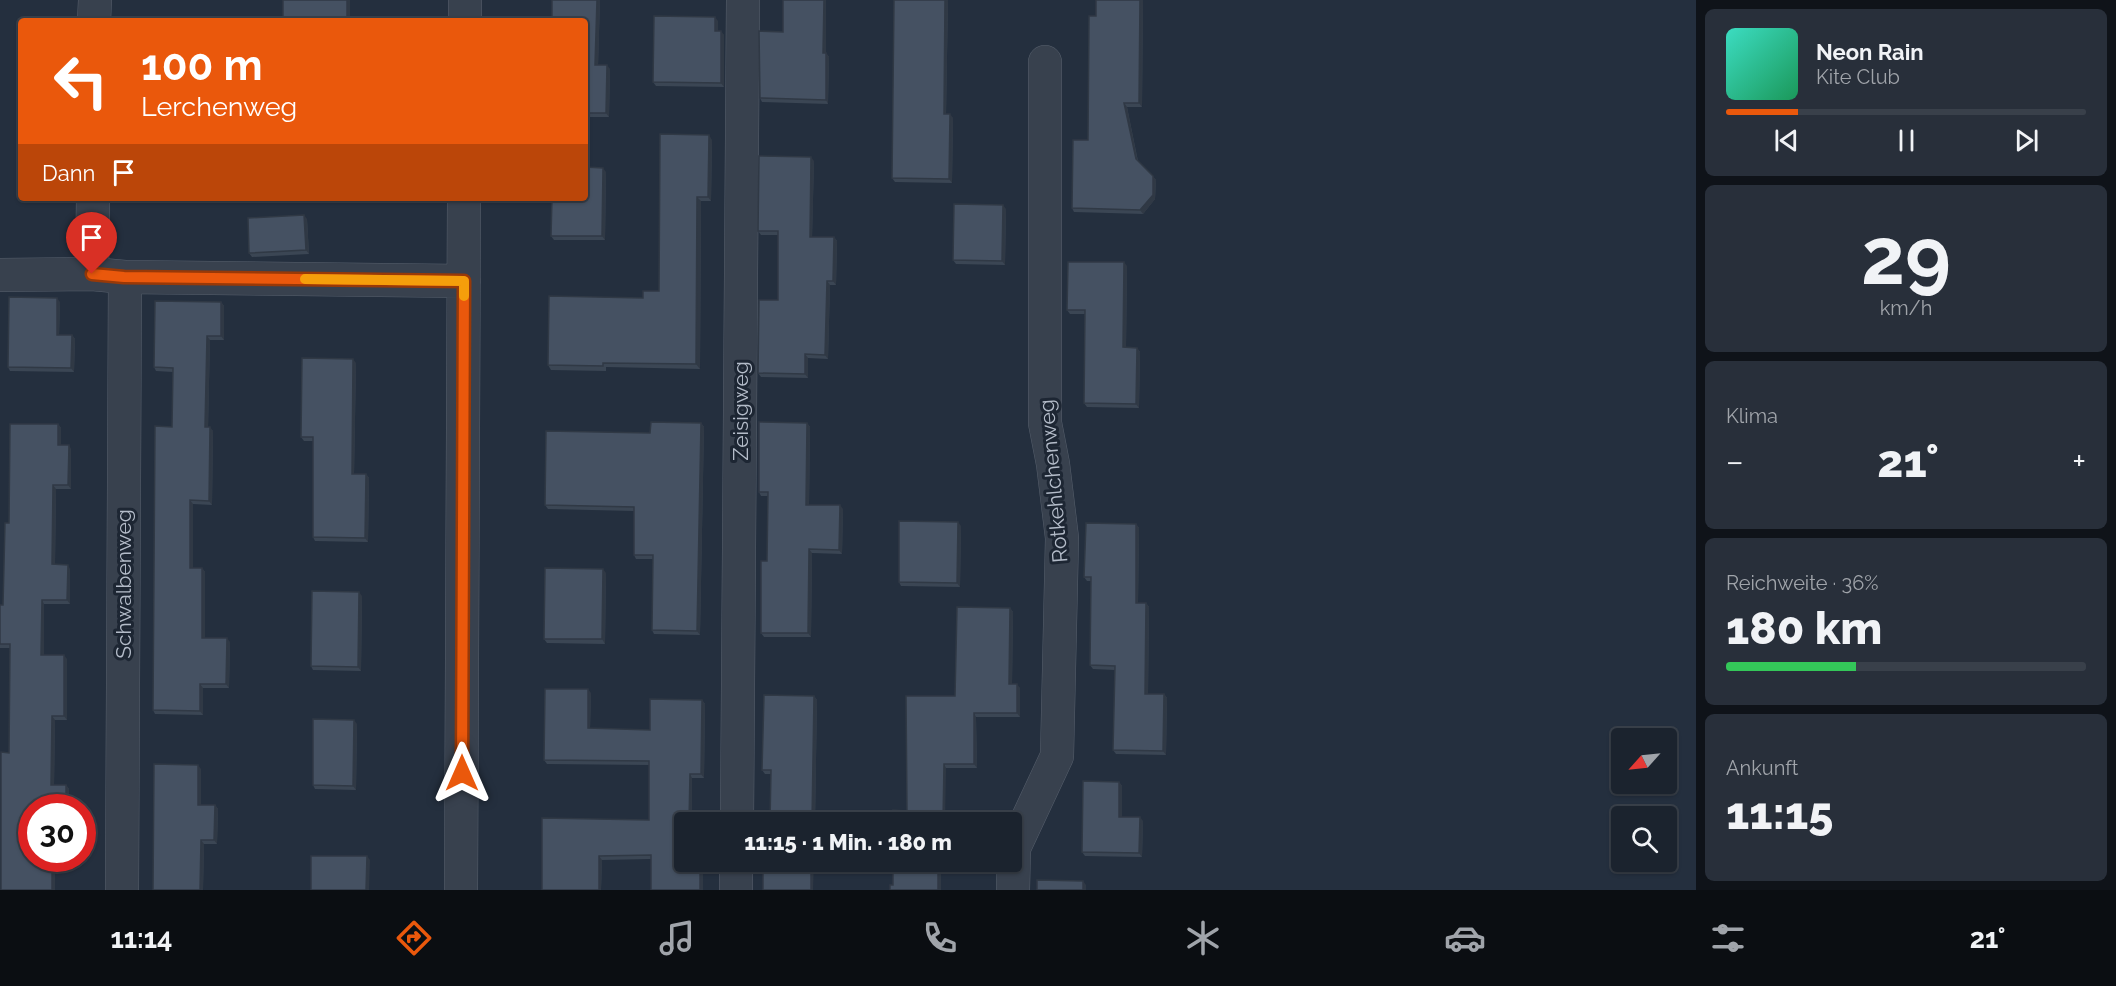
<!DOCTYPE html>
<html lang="de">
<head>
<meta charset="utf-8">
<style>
  body { margin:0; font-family:Raleway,sans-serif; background:#282f3a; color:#f1f3f6; height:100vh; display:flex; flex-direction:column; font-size:22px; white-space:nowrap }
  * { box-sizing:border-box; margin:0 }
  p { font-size:20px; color:#a0a4aa }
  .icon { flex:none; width:33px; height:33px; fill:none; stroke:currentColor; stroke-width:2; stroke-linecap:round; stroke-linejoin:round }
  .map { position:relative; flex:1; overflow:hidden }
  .sheet { display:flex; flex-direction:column; gap:9px; padding:9px; background:#0f1319; width:420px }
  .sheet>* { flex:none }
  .top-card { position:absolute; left:18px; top:18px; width:570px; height:183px; border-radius:6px; box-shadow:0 2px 4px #0004,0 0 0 2px #39404a; background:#ea580c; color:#fff; overflow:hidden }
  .needle { width:39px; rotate:243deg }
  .controls { position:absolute; left:1611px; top:728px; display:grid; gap:12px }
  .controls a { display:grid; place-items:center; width:66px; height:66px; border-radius:6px; background:#1b232e; box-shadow:0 2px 4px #0004,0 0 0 2px #39404a; font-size:30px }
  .speed { position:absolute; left:18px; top:794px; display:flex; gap:12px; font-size:30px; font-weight:700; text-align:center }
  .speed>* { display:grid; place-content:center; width:78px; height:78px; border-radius:50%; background:#1b232e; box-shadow:0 2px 4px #0004,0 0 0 2px #39404a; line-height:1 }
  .speed .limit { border:9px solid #d22; background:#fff; color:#111 }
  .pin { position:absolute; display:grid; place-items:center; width:51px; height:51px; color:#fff; margin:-62px -26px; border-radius:50% 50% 50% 0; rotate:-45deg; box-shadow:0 0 6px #0007 }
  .pin .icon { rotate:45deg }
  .me { position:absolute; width:66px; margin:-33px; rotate:0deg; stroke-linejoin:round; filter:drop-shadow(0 0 4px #0008) }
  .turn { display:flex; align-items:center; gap:21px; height:126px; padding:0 24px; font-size:27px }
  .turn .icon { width:78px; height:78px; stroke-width:2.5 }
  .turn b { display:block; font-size:42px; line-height:51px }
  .then { display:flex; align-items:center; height:57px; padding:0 24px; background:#0003; gap:12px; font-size:22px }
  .big { font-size:45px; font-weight:800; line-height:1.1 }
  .sheet .widget { flex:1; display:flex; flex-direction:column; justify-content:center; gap:9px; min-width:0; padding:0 21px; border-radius:9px; background:#282f3a }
  .sheet .dial { align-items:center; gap:0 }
  .dial b { font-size:78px; line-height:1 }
  .song { display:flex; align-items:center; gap:18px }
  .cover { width:72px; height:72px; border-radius:9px; background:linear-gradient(135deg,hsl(170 70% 55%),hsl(150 70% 35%)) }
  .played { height:6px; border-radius:3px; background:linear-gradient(90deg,#ea580c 20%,#39404a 20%) }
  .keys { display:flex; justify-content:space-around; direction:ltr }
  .heat { display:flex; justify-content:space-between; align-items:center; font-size:33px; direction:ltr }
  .charge { height:9px; border-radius:4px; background:linear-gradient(90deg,#34c759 36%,#39404a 0) }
  .trip { position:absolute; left:674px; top:812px; width:348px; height:60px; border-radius:6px; background:#1b232e; box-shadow:0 2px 4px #0004,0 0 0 2px #39404a; font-weight:800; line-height:60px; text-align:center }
  .dock { display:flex; height:96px; justify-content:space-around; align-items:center; background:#0b0e12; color:#a0a4aa }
  .dock .icon { width:42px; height:42px }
  .dock .active { color:#ea580c }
  .dock b { font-size:27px; color:#f1f3f6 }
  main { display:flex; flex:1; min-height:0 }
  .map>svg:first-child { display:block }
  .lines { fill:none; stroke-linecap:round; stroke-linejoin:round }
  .minor-casing { stroke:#565f6c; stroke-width:34 }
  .minor { stroke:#38414e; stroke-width:33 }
  .wall { fill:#3b4654 }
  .shaded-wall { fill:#303945 }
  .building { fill:#455162; stroke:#303945; stroke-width:1.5 }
  .route-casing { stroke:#983908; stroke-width:15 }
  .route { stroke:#ea580c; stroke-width:10 }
  .slow { stroke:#f59e0b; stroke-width:10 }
  .labels { text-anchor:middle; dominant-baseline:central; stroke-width:6; stroke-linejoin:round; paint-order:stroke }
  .street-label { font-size:21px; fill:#b4bcc9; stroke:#1d2633 }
</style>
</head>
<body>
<main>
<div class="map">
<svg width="1696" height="890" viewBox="0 0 1696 890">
  <rect width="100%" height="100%" fill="#242f3e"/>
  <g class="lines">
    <g class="minor-casing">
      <path id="minor" d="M94,21L95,0
        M465,21V0
        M92,274L93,198
        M0,275L92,274L125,277L464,281
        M737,822L743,0
        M122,890L125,277
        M461,890L464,198
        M736,890V861
        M1013,890L1014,848L1057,756L1062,538L1053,464L1045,423V62"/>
    </g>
    <use href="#minor" class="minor"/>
  </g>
  <path class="wall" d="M552,0H600L598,65L610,69L609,117H585V21Z
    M826,0V53L829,57L828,104L762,102L760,98L783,32Z
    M948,0L946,114L953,118L952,183L895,182L892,178Z
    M1096,0H1143L1142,107H1127L1138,161L1156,180L1155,199L1143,214L1074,212L1072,208L1088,140L1096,16Z
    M718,21V31L724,35V87L656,86L653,82Z
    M712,140L711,201H701L700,369L606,367V371L551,370L548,365L643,298L659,291Z
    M814,161L812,237H834L837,241L836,285H830L828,359L808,358V378L761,377L758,373L778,300V235H761L758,231Z
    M606,172L605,240H554L551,236Z
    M1006,209L1005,265L956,264L953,260Z
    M307,219L309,254L252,257L249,253Z
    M1127,266L1126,347L1137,348L1140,352L1139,408L1087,407L1084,403L1085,314H1070L1067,310Z
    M60,302L59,335H72L75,339L74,372L10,371L8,367Z
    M221,302L224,306V340H210L208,427L213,431L212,505L193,504V568H202L205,572V638L230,642L229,688H203V715L155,714L153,710L172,427L173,372L156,371L154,367Z
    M356,363L354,474H366L369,478L368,542L315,541L313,537V441H304L301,437Z
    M701,423L704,427L700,635L654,634L652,630L653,559H636L634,555V511L548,509L545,505L650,433Z
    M807,423L810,427L809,505L843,509L842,554L812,553L811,637H764L761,633L767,561L768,496H761L759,492Z
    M58,424L61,428V445L71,449V489H56L55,564L70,569V604H44V655L67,659V720H55L54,785H66L69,789V807H32V858H55V890H1L9,753L10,648H0V605H3L9,523Z
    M1136,524L1139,528L1138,603H1146L1149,607L1148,694H1164L1167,698L1166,755L1116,754L1113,750L1115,670L1093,669L1090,665L1091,581H1087L1084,577Z
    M961,526L960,587L901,586L899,582Z
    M606,573L605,644L547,643L544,639Z
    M362,596L361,671L313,670L311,666Z
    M1010,608L1013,612L1012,684L1020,688V717H976L977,768H946L907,811L955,696Z
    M591,693L590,729L650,730L702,700L705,704L704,778H692L651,859L602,860L601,890H542L649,820V765L547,764L544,760Z
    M814,696L817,700L815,822H770L771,774H765L762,770Z
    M357,724L356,790L315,789L313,785Z
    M201,769V805H215L218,809L217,844H204L203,890H153Z
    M1119,782L1122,786V817L1143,821L1142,857L1085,856L1082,852Z"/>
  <path class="shaded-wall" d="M347,0H350V21H347Z
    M597,0H600L598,69L595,65Z
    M824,0H826V57L823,53Z
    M945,0H948L946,118L944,114Z
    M1140,0H1143L1142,107L1139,103Z
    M715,17L718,21V35L715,31Z
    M721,31L724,35V87L721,83Z
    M826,53L829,57L828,104L826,100Z
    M607,65L610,69L609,117L606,113Z
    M1124,103L1127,107L1138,163L1136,159Z
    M950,114L953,118L952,183L949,179Z
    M709,135L712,140L711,201L708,197Z
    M811,157L814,161L812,241L810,237Z
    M603,168L606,172L605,240L602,236Z
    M1153,176L1156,180L1155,199L1143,214L1140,210Z
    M697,197L701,201L700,369L696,364Z
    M1003,205L1006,209L1005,265L1002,261Z
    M304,215L307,219L309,254L306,250Z
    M834,237L837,241L836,285L833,281Z
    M1124,262L1127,266L1126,351L1123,347Z
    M827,281L830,285L828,359L825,355Z
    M57,298L60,302L59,339L57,335Z
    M221,302L224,306V340L221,336Z
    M72,335L75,339L74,372L71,368Z
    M207,336L210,340L208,431L205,427Z
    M1137,348L1140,352L1139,408L1136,404Z
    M805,354L808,358V378L805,374Z
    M353,359L356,363L354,478L352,474Z
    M701,423L704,427L700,635L697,631Z
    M807,423L810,427L809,509L806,505Z
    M58,424L61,428V449L58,445Z
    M210,427L213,431L212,505L209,501Z
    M69,445L71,449V489L68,485Z
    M366,474L369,478L368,542L365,538Z
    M53,485L56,489L55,568L52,564Z
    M190,500L193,504V572L190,568Z
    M840,505L843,509L842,554L839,550Z
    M958,522L961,526L960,587L957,583Z
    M1136,524L1139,528L1138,607L1136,603Z
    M809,549L812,553L811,637L808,633Z
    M68,565L70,569V604L67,600Z
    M202,568L205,572V642L202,638Z
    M603,569L606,573L605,644L602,639Z
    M359,592L362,596L361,671L358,667Z
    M42,600L44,604V659L41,655Z
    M1146,603L1149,607L1148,698L1145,694Z
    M1010,608L1013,612L1012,688L1009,684Z
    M227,638L230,642L229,688L226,684Z
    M64,655L67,659V720L64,716Z
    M200,684L203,688V715L200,711Z
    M1017,684L1020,688V717L1017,713Z
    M588,689L591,693L590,732L588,728Z
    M1164,694L1167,698L1166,755L1163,751Z
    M814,696L817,700L815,822H812Z
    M702,700L705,704L704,778L701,774Z
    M974,713L976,717L977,768L974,764Z
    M52,716L55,720L54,789L51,785Z
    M354,720L357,724L356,790L353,786Z
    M944,764L946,768L945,822H943Z
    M198,765L201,769V809L198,805Z
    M690,774L692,778V822H689Z
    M1119,782L1122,786V821L1119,817Z
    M66,785L69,789V807H66Z
    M215,805L218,809L217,844L214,840Z
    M1140,817L1143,821L1142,857L1139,853Z
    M201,840L204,844L203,890H200Z
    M367,856L370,860L369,890H366Z
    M599,856L602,860L601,890H599Z
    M52,858H55V890H52Z
    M700,861H703V890H700Z
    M811,861H814L813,890H811Z
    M938,861H941V890H938Z
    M1083,881L1086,885V890H1083Z"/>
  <path class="building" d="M283,0H347V21H283Z
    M552,0H597L595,65H607L606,113H585V21H552Z
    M783,0H824L823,53H826V100L760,98L759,31L783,32Z
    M894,0H945L944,114H950L949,179L892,178Z
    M1096,0H1140L1139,103H1124L1136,159L1153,176V195L1140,210L1072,208L1073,140H1088L1089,16H1096Z
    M654,16L715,17V31H721V83L653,82Z
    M660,134L709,135L708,197H697L696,364L603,363V366L548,365L549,296L643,298V291H659Z
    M759,156L811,157L810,237H834L833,281H827L825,355L805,354V374L758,373L759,300H778V231H758Z
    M585,167L603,168L602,236H551L552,198H585Z
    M954,204L1003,205L1002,261L953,260Z
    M304,215L306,250L249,253L248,218Z
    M1068,262H1124L1123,347L1137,348L1136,404L1084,403L1085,310H1067Z
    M9,297L57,298V335H72L71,368L8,367Z
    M155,301L221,302V336H207L205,427H210L209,501L190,500V568H202V638H227L226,684H200V711L153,710L155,426L172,427L173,368L154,367Z
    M302,358L353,359L352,474H366L365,538L313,537V437H301Z
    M651,422L701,423L697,631L652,630L653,555H634V507L545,505L546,431L650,433Z
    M759,422L807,423L806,505H840L839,550L809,549L808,633H761V561H767L768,492H759Z
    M10,424H58V445H69L68,485H53L52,564L68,565L67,600H42L41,655H64V716H52L51,785H66V807H32V858H52V890H1V752L9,753L10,644H0V605H3L5,523H9Z
    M899,521L958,522L957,583L899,582Z
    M1086,523L1136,524V603H1146L1145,694H1164L1163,751L1113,750L1115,666L1090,665L1091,577H1084Z
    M545,568L603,569L602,639H544Z
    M312,591L359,592L358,667L311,666Z
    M957,607L1010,608L1009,684H1017V713H974V764H944L943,822H893V810L907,811L906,696H955Z
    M545,689H588V728L650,730V699L702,700L701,774H690L689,822H684V861H700V890H651V855L599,856V890H542V818L649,820V761L544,760Z
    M764,695L814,696L812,822H770L771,770H762Z
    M313,719L354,720L353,786L313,785Z
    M154,764L198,765V805H215L214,840H201L200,890H153Z
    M1083,781L1119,782V817H1140L1139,853L1082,852Z
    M311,856H367L366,890H311Z
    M763,861H811V890H763Z
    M893,861H938V890H890V885H893Z
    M1037,880L1083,881V890H1037Z"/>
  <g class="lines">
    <g class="route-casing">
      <path id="route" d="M92,274L124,277L464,281L462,773"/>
    </g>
    <use href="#route" class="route"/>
    <path class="slow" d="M305,279L464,281V296"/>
  </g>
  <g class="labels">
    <g class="street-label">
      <text transform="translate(740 411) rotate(-90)">Zeisigweg</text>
      <text transform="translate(1053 481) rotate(-95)">Rotkehlchenweg</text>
      <text transform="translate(123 584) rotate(-90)">Schwalbenweg</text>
    </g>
  </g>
</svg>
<div class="controls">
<a><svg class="needle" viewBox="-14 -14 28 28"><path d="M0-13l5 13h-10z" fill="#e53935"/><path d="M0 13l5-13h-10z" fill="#a0a4aa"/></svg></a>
<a><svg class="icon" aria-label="search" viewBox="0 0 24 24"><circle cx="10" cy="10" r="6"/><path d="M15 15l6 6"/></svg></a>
</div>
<div class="speed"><div class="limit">30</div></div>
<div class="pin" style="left:92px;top:274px;background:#d93025"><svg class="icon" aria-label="arrive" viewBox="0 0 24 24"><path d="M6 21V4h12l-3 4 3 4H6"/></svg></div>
<svg class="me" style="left:462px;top:773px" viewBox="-20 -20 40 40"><path d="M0-17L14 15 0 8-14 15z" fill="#ea580c" stroke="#fff" stroke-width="4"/></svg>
<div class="trip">11:15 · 1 Min. · 180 m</div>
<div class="top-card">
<div class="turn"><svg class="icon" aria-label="left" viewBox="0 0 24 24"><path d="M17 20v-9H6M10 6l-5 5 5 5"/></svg><div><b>100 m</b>Lerchenweg</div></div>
<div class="then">Dann<svg class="icon" aria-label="arrive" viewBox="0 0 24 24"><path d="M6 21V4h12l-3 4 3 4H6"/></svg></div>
</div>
</div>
<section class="sheet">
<div class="widget">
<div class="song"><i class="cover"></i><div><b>Neon Rain</b><p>Kite Club</p></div></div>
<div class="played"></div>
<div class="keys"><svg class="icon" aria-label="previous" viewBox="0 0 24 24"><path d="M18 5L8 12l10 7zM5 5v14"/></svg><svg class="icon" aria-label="pause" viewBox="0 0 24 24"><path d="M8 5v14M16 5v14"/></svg><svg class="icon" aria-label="next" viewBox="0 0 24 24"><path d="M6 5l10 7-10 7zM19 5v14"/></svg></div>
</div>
<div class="widget dial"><b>29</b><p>km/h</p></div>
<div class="widget"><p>Klima</p>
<div class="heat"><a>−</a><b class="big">21°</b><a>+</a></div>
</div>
<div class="widget"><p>Reichweite · 36%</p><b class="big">180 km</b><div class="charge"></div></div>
<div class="widget"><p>Ankunft</p><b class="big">11:15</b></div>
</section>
</main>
<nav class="dock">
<b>11:14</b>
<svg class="icon active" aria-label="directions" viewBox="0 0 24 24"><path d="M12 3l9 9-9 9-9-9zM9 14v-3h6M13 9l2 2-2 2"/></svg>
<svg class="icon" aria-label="music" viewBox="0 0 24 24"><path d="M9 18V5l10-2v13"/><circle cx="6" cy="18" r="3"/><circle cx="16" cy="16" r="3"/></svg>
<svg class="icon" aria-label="phone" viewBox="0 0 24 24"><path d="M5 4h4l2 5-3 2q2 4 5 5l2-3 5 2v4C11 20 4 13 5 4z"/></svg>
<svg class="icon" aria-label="climate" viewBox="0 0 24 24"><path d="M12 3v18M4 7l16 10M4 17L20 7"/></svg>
<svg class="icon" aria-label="car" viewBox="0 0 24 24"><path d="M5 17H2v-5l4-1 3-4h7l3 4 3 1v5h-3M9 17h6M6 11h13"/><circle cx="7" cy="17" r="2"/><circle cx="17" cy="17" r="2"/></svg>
<svg class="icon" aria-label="filters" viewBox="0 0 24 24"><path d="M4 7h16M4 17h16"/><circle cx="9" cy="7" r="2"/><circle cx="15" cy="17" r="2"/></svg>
<b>21°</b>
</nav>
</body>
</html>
